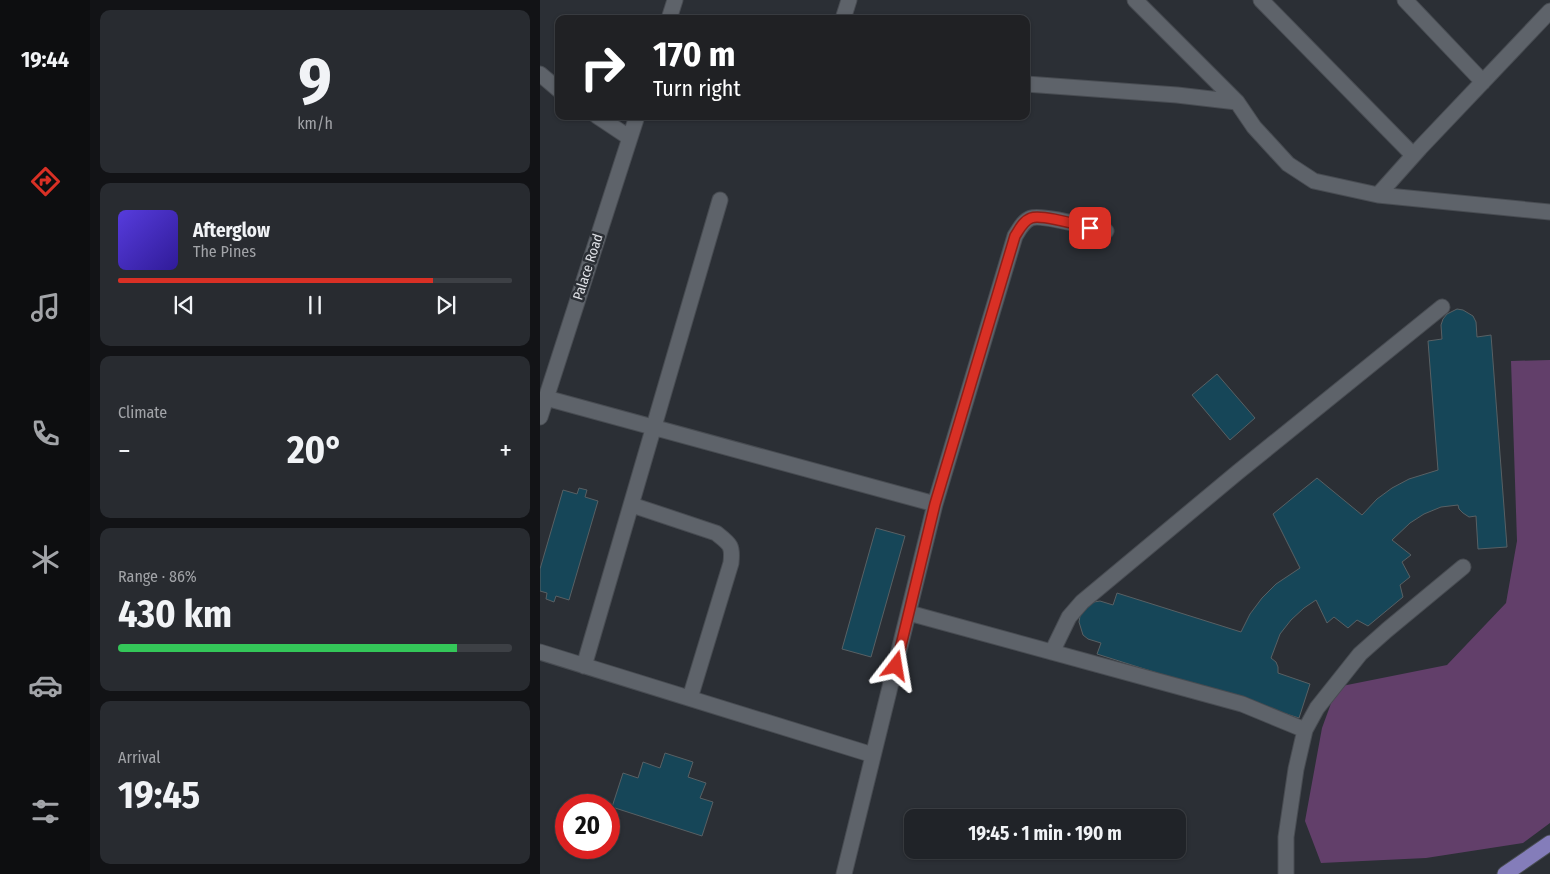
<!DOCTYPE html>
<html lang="en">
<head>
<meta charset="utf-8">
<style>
  body { margin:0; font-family:"Fira Sans Condensed",sans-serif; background:#282b30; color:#f1f3f6; height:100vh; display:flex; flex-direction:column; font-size:19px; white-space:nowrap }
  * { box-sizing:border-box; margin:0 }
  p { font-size:16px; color:#a2a4a8 }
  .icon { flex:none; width:28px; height:28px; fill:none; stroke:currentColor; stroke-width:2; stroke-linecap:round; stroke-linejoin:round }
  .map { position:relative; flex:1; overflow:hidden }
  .sheet { display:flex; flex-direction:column; gap:10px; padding:10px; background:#121316; width:450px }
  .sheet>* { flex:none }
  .hud { position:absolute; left:15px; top:15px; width:475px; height:105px; border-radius:10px; box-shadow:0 1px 4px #0004,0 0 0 1px #3d4045; background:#202124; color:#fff; overflow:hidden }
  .speed { position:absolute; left:15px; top:794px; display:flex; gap:10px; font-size:25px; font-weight:700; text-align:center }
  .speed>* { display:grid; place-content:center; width:65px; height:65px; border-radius:50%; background:#202328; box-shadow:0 1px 4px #0004,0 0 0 1px #3d4045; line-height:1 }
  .speed .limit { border:8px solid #d22; background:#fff; color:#111 }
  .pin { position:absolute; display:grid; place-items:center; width:42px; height:42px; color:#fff; margin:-21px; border-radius:10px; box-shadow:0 2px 8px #0006 }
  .me { position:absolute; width:55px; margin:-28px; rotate:14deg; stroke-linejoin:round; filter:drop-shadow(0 0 4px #0008) }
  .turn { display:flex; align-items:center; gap:18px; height:105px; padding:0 15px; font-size:22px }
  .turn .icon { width:65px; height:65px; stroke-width:2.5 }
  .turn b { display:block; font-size:35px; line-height:42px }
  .big { font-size:38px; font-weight:700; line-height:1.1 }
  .sheet .widget { flex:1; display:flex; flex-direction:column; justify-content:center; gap:8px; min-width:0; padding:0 18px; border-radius:10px; background:#282b30 }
  .sheet .dial { align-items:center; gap:0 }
  .dial b { font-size:65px; line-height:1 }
  .song { display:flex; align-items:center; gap:15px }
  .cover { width:60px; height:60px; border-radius:8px; background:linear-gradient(135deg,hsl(250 70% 55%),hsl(250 70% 35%)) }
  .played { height:5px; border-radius:2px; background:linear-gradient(90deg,#d93025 80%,#3d4045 80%) }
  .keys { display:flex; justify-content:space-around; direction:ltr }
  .heat { display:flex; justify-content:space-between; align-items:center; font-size:28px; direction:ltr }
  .charge { height:8px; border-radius:4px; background:linear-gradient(90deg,#34c759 86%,#3d4045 0) }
  .trip { position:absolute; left:364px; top:809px; width:282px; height:50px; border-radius:10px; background:#202328; box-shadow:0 1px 4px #0004,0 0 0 1px #3d4045; font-weight:700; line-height:50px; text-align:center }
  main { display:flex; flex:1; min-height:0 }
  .dock { display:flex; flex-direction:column; width:90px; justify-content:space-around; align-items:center; background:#0d0e10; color:#a2a4a8 }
  .dock .icon { width:35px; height:35px }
  .dock .active { color:#d93025 }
  .dock b { font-size:22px; color:#f1f3f6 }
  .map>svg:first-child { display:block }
  .green { fill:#623f6a }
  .building { fill:#164658; stroke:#586064 }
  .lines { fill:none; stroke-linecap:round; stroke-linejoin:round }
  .minor-casing { stroke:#484c52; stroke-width:17 }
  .major-casing { stroke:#484c52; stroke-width:17 }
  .minor { stroke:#5e636a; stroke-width:15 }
  .major { stroke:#847dba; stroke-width:15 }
  .route-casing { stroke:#8d1f18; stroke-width:12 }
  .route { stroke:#d93025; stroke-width:9 }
  .labels { text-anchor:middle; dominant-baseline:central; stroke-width:5; stroke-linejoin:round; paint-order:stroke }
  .street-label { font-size:14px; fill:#e0e2e7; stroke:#2b2f35 }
</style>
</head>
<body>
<main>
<nav class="dock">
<b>19:44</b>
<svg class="icon active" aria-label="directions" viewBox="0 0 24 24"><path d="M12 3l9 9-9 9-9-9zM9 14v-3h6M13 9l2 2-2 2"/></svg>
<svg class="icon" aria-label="music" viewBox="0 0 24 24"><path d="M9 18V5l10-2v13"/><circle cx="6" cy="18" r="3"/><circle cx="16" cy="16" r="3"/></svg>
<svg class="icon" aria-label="phone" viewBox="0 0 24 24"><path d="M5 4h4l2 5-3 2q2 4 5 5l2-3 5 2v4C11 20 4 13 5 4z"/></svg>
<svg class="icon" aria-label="climate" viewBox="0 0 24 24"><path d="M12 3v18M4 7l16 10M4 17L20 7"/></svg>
<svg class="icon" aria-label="car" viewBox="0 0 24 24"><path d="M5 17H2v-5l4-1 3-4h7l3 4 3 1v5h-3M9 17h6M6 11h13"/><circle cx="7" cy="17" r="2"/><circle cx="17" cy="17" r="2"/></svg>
<svg class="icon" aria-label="filters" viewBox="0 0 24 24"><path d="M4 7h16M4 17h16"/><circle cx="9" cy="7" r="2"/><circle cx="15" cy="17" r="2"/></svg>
</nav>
<section class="sheet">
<div class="widget dial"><b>9</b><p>km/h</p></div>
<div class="widget">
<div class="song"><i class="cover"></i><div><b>Afterglow</b><p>The Pines</p></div></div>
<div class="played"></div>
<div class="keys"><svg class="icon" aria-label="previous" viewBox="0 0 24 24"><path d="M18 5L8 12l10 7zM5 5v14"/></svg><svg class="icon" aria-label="pause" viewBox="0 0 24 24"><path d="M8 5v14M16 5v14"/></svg><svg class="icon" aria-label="next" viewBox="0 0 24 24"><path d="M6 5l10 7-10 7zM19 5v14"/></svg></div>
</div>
<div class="widget"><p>Climate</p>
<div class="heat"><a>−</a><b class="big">20°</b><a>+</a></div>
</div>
<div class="widget"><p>Range · 86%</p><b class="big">430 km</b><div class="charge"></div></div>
<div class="widget"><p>Arrival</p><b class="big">19:45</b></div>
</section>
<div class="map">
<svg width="1010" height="874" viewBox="0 0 1010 874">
  <rect width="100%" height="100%" fill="#2b2f35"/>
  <path class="green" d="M1010,360V823L983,843L886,858L781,863L765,821L782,728L797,687L907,665L966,603L977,541L971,361Z"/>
  <path class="building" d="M917,309L923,310L933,316L936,322L937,337L951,335L967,547L938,549L936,516L929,517L923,513L919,509L918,505L901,507L884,514L870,523L852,540L871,555L862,562L870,577L860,585L863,597L828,626L817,620L808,628L794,617L787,623L776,600L764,608L751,620L740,634L731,658L736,662L738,667V673L770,684L759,718L557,654L561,643L548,639L543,635L539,622L540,616L547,605L554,602L560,601L573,605L577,593L701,632L710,614L722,598L736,584L760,568L733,514L777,478L822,515L837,499L852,488L869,479L898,470L888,341L902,339L901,325L903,319L907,314Z
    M677,374L715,418L690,440L652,395Z
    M39,488L47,490L45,497L58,501L29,600L16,596L14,602L6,599L7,593L0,591V569L23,490L37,494Z
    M336,528L365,536L331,657L302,649Z
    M125,753L153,762L148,777L166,783L160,798L173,802L162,836L72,807L83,773L98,778L103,762L120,768Z"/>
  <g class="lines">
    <g class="minor-casing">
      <path id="minor" d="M595,0L697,102L714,127L748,164L774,181L838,195L1010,212
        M721,0L873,155
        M865,0L943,82
        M129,19L135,0
        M303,19L309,0
        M0,74L19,90
        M486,84L637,95L697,102
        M57,116L90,138
        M838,195L880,148L1010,11
        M6,398L395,504
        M0,417L97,116
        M92,505L176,533C190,544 193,545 191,563L150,698
        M369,613L702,704L765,730
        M0,652L333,755
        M512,652L529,617L542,602L698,472L902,307
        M44,666L180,200
        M304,874L395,504L475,236C479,230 483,221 491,218C502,214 552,228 566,231
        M746,874V837L756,769L765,730L777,708L820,654L847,630L923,567"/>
    </g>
    <g class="major-casing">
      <path id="major" d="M965,874L1010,843"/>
    </g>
    <use href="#minor" class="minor"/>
    <use href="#major" class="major"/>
  </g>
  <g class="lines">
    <g class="route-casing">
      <path id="route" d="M356,666L395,504L475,236C479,230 483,221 491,218C501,214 538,225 550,228"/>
    </g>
    <use href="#route" class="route"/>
  </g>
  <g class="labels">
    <g class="street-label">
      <text transform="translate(48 267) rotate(-72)">Palace Road</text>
    </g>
  </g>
</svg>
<div class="speed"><div class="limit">20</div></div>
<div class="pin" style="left:550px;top:228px;background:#d93025"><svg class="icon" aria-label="arrive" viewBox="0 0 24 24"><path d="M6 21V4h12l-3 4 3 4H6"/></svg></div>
<svg class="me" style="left:356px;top:666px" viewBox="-20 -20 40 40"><path d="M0-17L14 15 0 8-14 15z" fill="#d93025" stroke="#fff" stroke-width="4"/></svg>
<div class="trip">19:45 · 1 min · 190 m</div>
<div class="hud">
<div class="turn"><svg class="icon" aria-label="right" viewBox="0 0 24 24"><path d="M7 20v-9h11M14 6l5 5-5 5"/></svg><div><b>170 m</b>Turn right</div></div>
</div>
</div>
</main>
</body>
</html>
